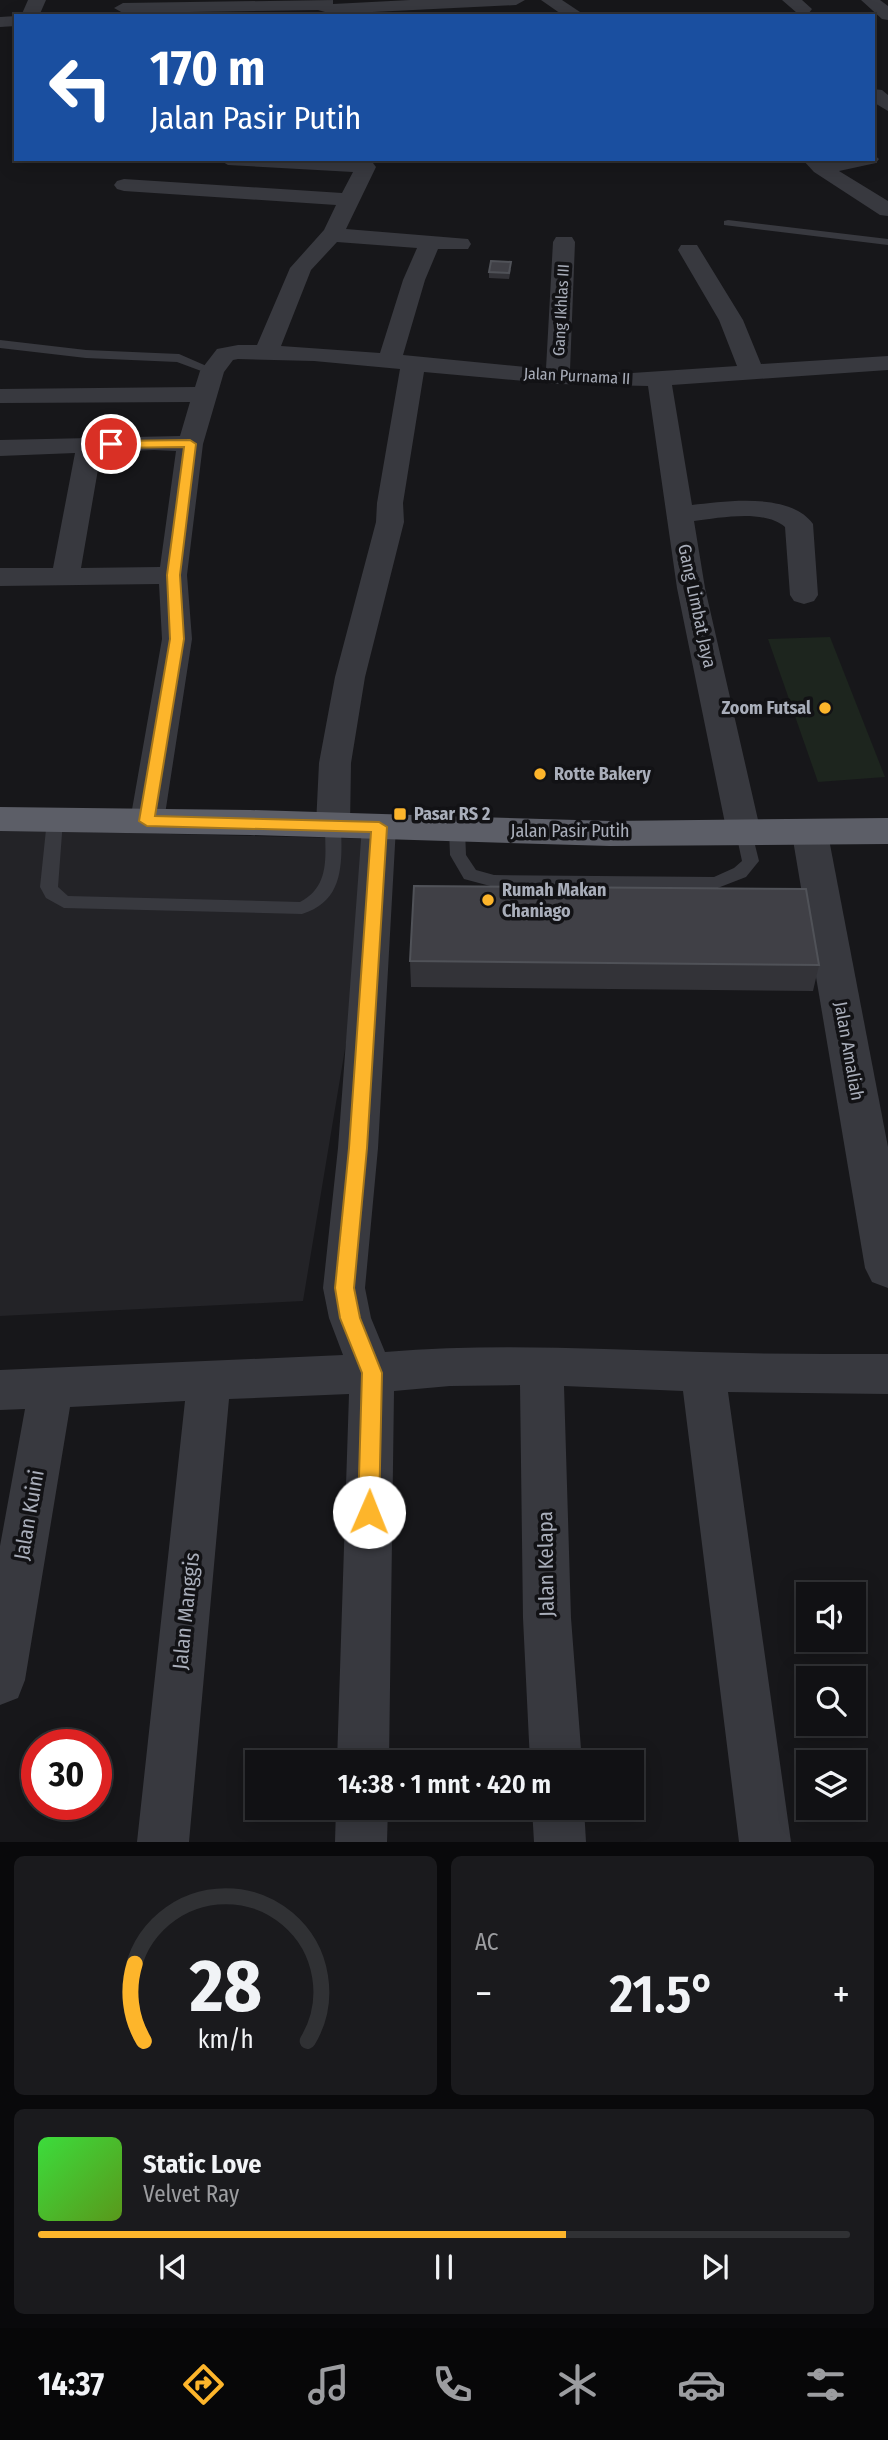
<!DOCTYPE html>
<html lang="id">
<head>
<meta charset="utf-8">
<style>
  body { margin:0; font-family:"Fira Sans Condensed",sans-serif; background:#1a1a1d; color:#f1f3f6; height:100vh; display:flex; flex-direction:column; font-size:26px; white-space:nowrap }
  * { box-sizing:border-box; margin:0 }
  p { font-size:23px; color:#9c9da0 }
  .icon { flex:none; width:38px; height:38px; fill:none; stroke:currentColor; stroke-width:2; stroke-linecap:round; stroke-linejoin:round }
  .map { position:relative; height:1842px; overflow:hidden }
  .drawer { display:flex; flex-direction:column; gap:14px; padding:14px; background:#09090b; flex:1 }
  .drawer>* { flex:none }
  .top-card { position:absolute; left:14px; top:14px; width:861px; height:147px; border-radius:0px; box-shadow:0 4px 18px #0003,0 0 0 2px #303134; background:#1a4fa0; color:#fff; overflow:hidden }
  .buttons { position:absolute; left:796px; top:1582px; display:grid; gap:14px }
  .buttons a { display:grid; place-items:center; width:70px; height:70px; border-radius:0px; background:#111114; box-shadow:0 4px 18px #0003,0 0 0 2px #303134; font-size:35px }
  .speed { position:absolute; left:21px; top:1729px; display:flex; gap:14px; font-size:35px; font-weight:700; text-align:center }
  .speed>* { display:grid; place-content:center; width:91px; height:91px; border-radius:50%; background:#111114; box-shadow:0 4px 18px #0003,0 0 0 2px #303134; line-height:1 }
  .speed .limit { border:10px solid #d22; background:#fff; color:#111 }
  .pin { position:absolute; display:grid; place-items:center; width:60px; height:60px; color:#fff; margin:-30px; border:4px solid #fff; border-radius:50%; box-shadow:0 2px 7px #0007 }
  .me { position:absolute; width:77px; margin:-38px; rotate:1deg; stroke-linejoin:round; filter:drop-shadow(0 0 5px #0008) }
  .turn { display:flex; align-items:center; gap:24px; height:147px; padding:0 21px; font-size:32px }
  .turn .icon { width:91px; height:91px; stroke-width:2.5 }
  .turn b { display:block; font-size:49px; line-height:60px }
  .big { font-size:52px; font-weight:600; line-height:1.1 }
  .drawer .widget { flex:1; display:flex; flex-direction:column; justify-content:center; gap:10px; min-width:0; padding:0 24px; border-radius:10px; background:#1a1a1d }
  .drawer .dial { align-items:center; gap:0 }
  .dial svg { height:182px; overflow:visible; fill:none; stroke:#303134; stroke-width:7; stroke-linecap:round; text-anchor:middle }
  .dial text { fill:#f1f3f6; stroke:none }
  .song { display:flex; align-items:center; gap:21px }
  .cover { width:84px; height:84px; border-radius:10px; background:linear-gradient(135deg,hsl(120 70% 55%),hsl(90 70% 35%)) }
  .played { height:7px; border-radius:4px; background:linear-gradient(90deg,#fdb52b 65%,#303134 65%) }
  .keys { display:flex; justify-content:space-around; direction:ltr }
  .heat { display:flex; justify-content:space-between; align-items:center; font-size:38px; direction:ltr }
  .drawer .tiles { flex:1; display:grid; gap:14px; grid-template-columns:1fr 1fr }
  .widget:last-child { grid-column:span 2 }
  .trip { position:absolute; left:245px; top:1750px; width:399px; height:70px; border-radius:0px; background:#111114; box-shadow:0 4px 18px #0003,0 0 0 2px #303134; font-weight:600; line-height:70px; text-align:center }
  .dock { display:flex; height:112px; justify-content:space-around; align-items:center; background:#070708; color:#9c9da0 }
  .dock .icon { width:49px; height:49px }
  .dock .selected { color:#fdb52b }
  .dock b { font-size:32px; color:#f1f3f6 }
  .map>svg:first-child { display:block }
  .built { fill:#232327 }
  .green { fill:#1d251e }
  .lines { fill:none; stroke-linecap:round; stroke-linejoin:round }
  .service { fill:#38393f; fill-rule:evenodd }
  .minor { fill:#38393f; fill-rule:evenodd }
  .tertiary { fill:#38393f; fill-rule:evenodd }
  .trunk { fill:#5c5e67; fill-rule:evenodd }
  .wall { fill:#333338 }
  .building { fill:#404046; stroke:#505258; stroke-width:2 }
  .route { fill:#fdb52b; stroke:#a4761c; stroke-width:2 }
  .poi-dot { fill:#fdb52b; stroke:#121215; stroke-width:2.5 }
  .labels { text-anchor:middle; dominant-baseline:central; stroke-width:7; stroke-linejoin:round; paint-order:stroke }
  .far-street-label { font-size:16px; fill:#a9aeba; stroke:#121215 }
  .street-label { font-size:18px; fill:#a9aeba; stroke:#121215 }
  .poi-label { font-size:18px; font-weight:bold; fill:#a9aeba; stroke:#121215; text-anchor:start }
  .near-street-label { font-size:21px; fill:#a9aeba; stroke:#121215 }
</style>
</head>
<body>
<div class="map">
<svg width="888" height="1842" viewBox="0 0 888 1842">
  <rect width="100%" height="100%" fill="#17171a"/>
  <path class="built" d="M0,830L380,839L303,1301L0,1316Z"/>
  <path class="green" d="M830,637L885,777L818,782L768,639Z"/>
  <g class="lines">
    <path class="service" d="M728,220L888,239V245L724,225V221Z
      M0,340L86,350L179,354L218,371L212,375L177,362L86,358L0,348Z
      M55,814L63,820L58,887L68,896L300,902C331,886 325,855 325,825L333,819L341,825C342,862 345,901 302,914L64,908L46,898L40,887L47,820Z
      M457,824L465,830L466,855L476,870L494,875L714,877L734,868L742,861L736,833L744,827L752,833L759,861L746,877L715,889L494,887L464,879L450,855L449,830Z"/>
    <path class="minor" d="M28,0H46L39,16H21Z
      M333,0V4L410,0H525L516,5L332,14L318,10L123,13L114,8L123,3Z
      M541,0H562L586,16H564Z
      M782,0H802L812,9L809,13H797Z
      M861,0H880L888,6V20L882,19Z
      M16,16V26L0,27V17Z
      M873,89L882,90L888,95V111L873,102Z
      M873,154L879,159L876,163L839,171L888,201V216L880,215L814,172L802,159H873Z
      M218,159H338L373,163L376,167L346,229L468,239L471,244L468,249H438L425,280L403,355L546,369L553,242L556,237H572L575,242L570,370L632,373L737,366L719,320L678,250L681,245H697L743,320L761,364L888,356V370L672,385L692,505C726,501 790,492 813,524L818,595L814,601L804,604L794,601L790,595L785,527C764,509 720,518 694,521L705,588L761,833L756,841L744,844L732,841L727,833L677,588L648,386L558,384L424,372L403,503L404,522L365,677L351,763L350,825L345,833L333,836L321,833L316,825L319,763L335,677L376,522L377,503L400,369L314,361L238,359L233,360L224,372L203,444L187,575L192,639L164,821L159,829L147,832L135,829L130,821L162,639L159,584L0,586V568H53L75,453L0,456V440L180,436L190,402L3,403H0V389L195,387L200,371L217,349L238,345H257L290,268L324,230L336,205L124,191L117,189L114,185L117,181L124,179L342,193L353,172L228,165ZM337,242L417,248L403,280L380,353L281,346L311,270ZM154,450L176,451L160,567L81,568L101,452Z
      M379,816L391,819L396,827L378,1148L365,1288L371,1318L385,1352C491,1343 595,1349 701,1352C763,1354 826,1354 888,1354V1394L728,1392L791,1842H739L683,1391L564,1386L571,1618L582,1762H530L523,1618L520,1385L450,1386L394,1391L389,1762H337L349,1394L229,1399L189,1842H137L185,1401L70,1407L25,1680L18,1698L0,1705V1546L25,1409L0,1410V1370L343,1355L329,1318L323,1288L338,1148L362,827L367,819Z
      M336,1808H388L387,1842H335Z
      M532,1808H584L586,1842H534Z"/>
    <path class="tertiary" d="M810,821L823,825L828,834L888,1147V1288L872,1282L865,1268L792,834L797,825Z"/>
    <path class="trunk" d="M0,807L250,810L610,821L888,818V844L610,846L250,835L0,831Z"/>
  </g>
  <path class="wall" d="M511,269L509,279L489,278V272Z
    M410,961L819,965L813,991L411,987Z"/>
  <path class="building" d="M491,261L511,262L509,273L489,272Z
    M414,886L806,889L819,965L410,961Z"/>
  <path class="route" d="M190,440L196,444L180,575L184,639L155,816L379,822L387,827L367,1148L354,1288L360,1318L382,1373L379,1512L376,1519L369,1522L361,1519L358,1512L362,1373L340,1318L335,1288L349,1148L371,832L147,826L139,821L170,639L167,575L184,447L111,448L105,444L111,441Z"/>
  <g class="poi-dot">
    <circle cx="825" cy="708" r="7"/>
    <circle cx="540" cy="774" r="7"/>
    <rect x="393" y="807" width="14" height="14" rx="3.5"/>
    <circle cx="488" cy="900" r="7"/>
  </g>
  <g class="labels">
    <g class="far-street-label">
      <text transform="translate(561 310) rotate(-87)">Gang Ikhlas III</text>
      <text transform="translate(577 376) rotate(3)">Jalan Purnama II</text>
    </g>
    <g class="street-label">
      <text transform="translate(697 606) rotate(78)">Gang Limbat Jaya</text>
      <text x="570" y="831">Jalan Pasir Putih</text>
      <text transform="translate(849 1051) rotate(80)">Jalan Amaliah</text>
    </g>
    <g class="poi-label">
      <text x="811" y="708" text-anchor="end">Zoom Futsal</text>
      <text x="554" y="774">Rotte Bakery</text>
      <text x="414" y="814">Pasar RS 2</text>
      <text x="502" y="890">Rumah Makan<tspan x="502" dy="21">Chaniago</tspan></text>
    </g>
    <g class="near-street-label">
      <text transform="translate(29 1515) rotate(-80)">Jalan Kuini</text>
      <text transform="translate(546 1564) rotate(-91)">Jalan Kelapa</text>
      <text transform="translate(186 1611) rotate(-84)">Jalan Manggis</text>
    </g>
  </g>
</svg>
<div class="buttons">
<a><svg class="icon" aria-label="sound" viewBox="0 0 24 24"><path d="M4 9h4l5-4v14l-5-4H4zM17 9q2 3 0 6"/></svg></a>
<a><svg class="icon" aria-label="search" viewBox="0 0 24 24"><circle cx="10" cy="10" r="6"/><path d="M15 15l6 6"/></svg></a>
<a><svg class="icon" aria-label="layers" viewBox="0 0 24 24"><path d="M12 4l9 5-9 5-9-5zM3 14l9 5 9-5"/></svg></a>
</div>
<div class="speed"><div class="limit">30</div></div>
<div class="pin" style="left:111px;top:444px;background:#d93025"><svg class="icon" aria-label="arrive" viewBox="0 0 24 24"><path d="M6 21V4h12l-3 4 3 4H6"/></svg></div>
<svg class="me" style="left:369px;top:1512px" viewBox="-20 -20 40 40"><circle r="19" fill="#fff"/><path d="M0-13L10 11 0 6-10 11z" fill="#fdb52b"/></svg>
<div class="trip">14:38 · 1 mnt · 420 m</div>
<div class="top-card">
<div class="turn"><svg class="icon" aria-label="left" viewBox="0 0 24 24"><path d="M17 20v-9H6M10 6l-5 5 5 5"/></svg><div><b>170 m</b>Jalan Pasir Putih</div></div>
</div>
</div>
<section class="drawer">
<div class="tiles">
<div class="widget dial"><svg viewBox="0 0 100 80">
<path d="M14 69A42 42 0 1 1 86 69"/>
<path d="M14 69A42 42 0 0 1 10 35" stroke="#fdb52b"/>
<text x="50" y="56" font-size="32" font-weight="700">28</text>
<text x="50" y="72" font-size="11">km/h</text>
</svg></div>
<div class="widget"><p>AC</p>
<div class="heat"><a>−</a><b class="big">21.5°</b><a>+</a></div>
</div>
<div class="widget">
<div class="song"><i class="cover"></i><div><b>Static Love</b><p>Velvet Ray</p></div></div>
<div class="played"></div>
<div class="keys"><svg class="icon" aria-label="previous" viewBox="0 0 24 24"><path d="M18 5L8 12l10 7zM5 5v14"/></svg><svg class="icon" aria-label="pause" viewBox="0 0 24 24"><path d="M8 5v14M16 5v14"/></svg><svg class="icon" aria-label="next" viewBox="0 0 24 24"><path d="M6 5l10 7-10 7zM19 5v14"/></svg></div>
</div>
</div>
</section>
<nav class="dock">
<b>14:37</b>
<svg class="icon selected" aria-label="directions" viewBox="0 0 24 24"><path d="M12 3l9 9-9 9-9-9zM9 14v-3h6M13 9l2 2-2 2"/></svg>
<svg class="icon" aria-label="music" viewBox="0 0 24 24"><path d="M9 18V5l10-2v13"/><circle cx="6" cy="18" r="3"/><circle cx="16" cy="16" r="3"/></svg>
<svg class="icon" aria-label="phone" viewBox="0 0 24 24"><path d="M5 4h4l2 5-3 2q2 4 5 5l2-3 5 2v4C11 20 4 13 5 4z"/></svg>
<svg class="icon" aria-label="climate" viewBox="0 0 24 24"><path d="M12 3v18M4 7l16 10M4 17L20 7"/></svg>
<svg class="icon" aria-label="car" viewBox="0 0 24 24"><path d="M5 17H2v-5l4-1 3-4h7l3 4 3 1v5h-3M9 17h6M6 11h13"/><circle cx="7" cy="17" r="2"/><circle cx="17" cy="17" r="2"/></svg>
<svg class="icon" aria-label="filters" viewBox="0 0 24 24"><path d="M4 7h16M4 17h16"/><circle cx="9" cy="7" r="2"/><circle cx="15" cy="17" r="2"/></svg>
</nav>
</body>
</html>
